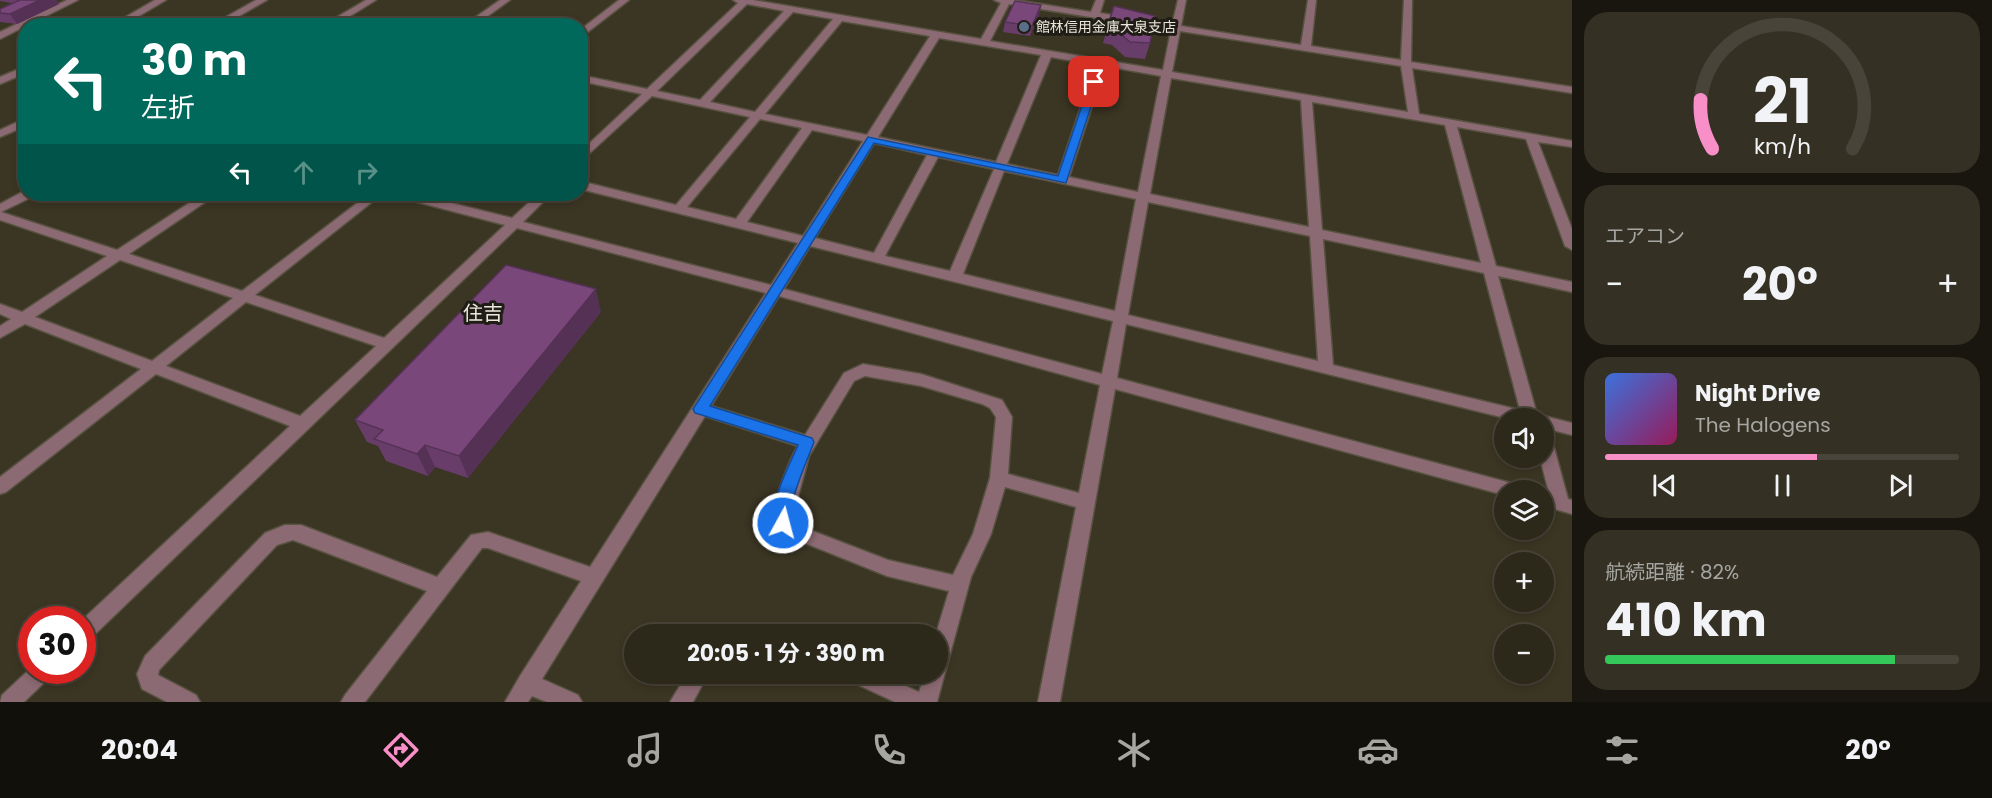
<!DOCTYPE html>
<html lang="ja">
<head>
<meta charset="utf-8">
<style>
  body { margin:0; font-family:Poppins,"Noto Sans JP",sans-serif; background:#343023; color:#f1f3f6; height:100vh; display:flex; flex-direction:column; font-size:22px; white-space:nowrap }
  * { box-sizing:border-box; margin:0 }
  p { font-size:20px; color:#a6a6a2 }
  .icon { flex:none; width:33px; height:33px; fill:none; stroke:currentColor; stroke-width:2; stroke-linecap:round; stroke-linejoin:round }
  .map { position:relative; flex:1; overflow:hidden }
  .side { display:flex; flex-direction:column; gap:12px; padding:12px; background:#18160e; width:420px }
  .side>* { flex:none }
  .guide { position:absolute; left:18px; top:18px; width:570px; height:183px; border-radius:24px; box-shadow:0 3px 9px #0003,0 0 0 2px #484439; background:#00695c; color:#fff; overflow:hidden }
  .fabs { position:absolute; left:1494px; top:408px; display:grid; gap:12px }
  .fabs a { display:grid; place-items:center; width:60px; height:60px; border-radius:50%; background:#2c281a; box-shadow:0 3px 9px #0003,0 0 0 2px #484439; font-size:30px }
  .speed { position:absolute; left:18px; top:606px; display:flex; gap:12px; font-size:30px; font-weight:700; text-align:center }
  .speed>* { display:grid; place-content:center; width:78px; height:78px; border-radius:50%; background:#2c281a; box-shadow:0 3px 9px #0003,0 0 0 2px #484439; line-height:1 }
  .speed .limit { border:9px solid #d22; background:#fff; color:#111 }
  .pin { position:absolute; display:grid; place-items:center; width:51px; height:51px; color:#fff; margin:-26px; border-radius:12px; box-shadow:0 3px 9px #0006 }
  .me { position:absolute; width:66px; margin:-33px; rotate:7deg; stroke-linejoin:round; filter:drop-shadow(0 0 4px #0008) }
  .turn { display:flex; align-items:center; gap:21px; height:126px; padding:0 24px; font-size:27px }
  .turn .icon { width:78px; height:78px; stroke-width:2.5 }
  .turn b { display:block; font-size:42px; line-height:51px }
  .lanes { display:flex; align-items:center; height:57px; padding:0 24px; background:#0003; justify-content:center; gap:30px; direction:ltr }
  .lanes .off { opacity:.35 }
  .big { font-size:45px; font-weight:700; line-height:1.1 }
  .side .widget { flex:1; display:flex; flex-direction:column; justify-content:center; gap:9px; min-width:0; padding:0 21px; border-radius:24px; background:#343023 }
  .side .dial { align-items:center; gap:0 }
  .dial svg { height:156px; overflow:visible; fill:none; stroke:#484439; stroke-width:7; stroke-linecap:round; text-anchor:middle }
  .dial text { fill:#f1f3f6; stroke:none }
  .song { display:flex; align-items:center; gap:18px }
  .cover { width:72px; height:72px; border-radius:9px; background:linear-gradient(135deg,hsl(220 70% 55%),hsl(330 70% 35%)) }
  .played { height:6px; border-radius:3px; background:linear-gradient(90deg,#f98fc9 60%,#484439 60%) }
  .keys { display:flex; justify-content:space-around; direction:ltr }
  .heat { display:flex; justify-content:space-between; align-items:center; font-size:33px; direction:ltr }
  .charge { height:9px; border-radius:4px; background:linear-gradient(90deg,#34c759 82%,#484439 0) }
  .trip { position:absolute; left:624px; top:624px; width:324px; height:60px; border-radius:30px; background:#2c281a; box-shadow:0 3px 9px #0003,0 0 0 2px #484439; font-weight:700; line-height:60px; text-align:center }
  .tabs { display:flex; height:96px; justify-content:space-around; align-items:center; background:#12100a; color:#a6a6a2 }
  .tabs .icon { width:42px; height:42px }
  .tabs .selected { color:#f98fc9 }
  .tabs b { font-size:27px; color:#f1f3f6 }
  main { display:flex; flex:1; min-height:0 }
  .map>svg:first-child { display:block }
  .lines { fill:none; stroke-linecap:round; stroke-linejoin:round }
  .minor-casing { stroke:#575140; stroke-width:3 }
  .minor { fill:#8c6a73; fill-rule:evenodd }
  .wall { fill:#693d69 }
  .shaded-wall { fill:#553255 }
  .building { fill:#7a477a; stroke:#553255; stroke-width:1.5 }
  .route { fill:#1a73e8; stroke:#114b97; stroke-width:1.5 }
  .service-dot { fill:#5c6f8a; stroke:#1f1d15; stroke-width:2 }
  .labels { text-anchor:middle; dominant-baseline:central; stroke-width:6; stroke-linejoin:round; paint-order:stroke }
  .far-poi-label { font-size:14px; fill:#eae6db; stroke:#1f1d15; text-anchor:start }
  .quarter-label { font-size:20px; fill:#eae6db; stroke:#1f1d15 }
</style>
</head>
<body>
<main>
<div class="map">
<svg width="1572" height="702" viewBox="0 0 1572 702">
  <rect width="100%" height="100%" fill="#3b3523"/>
  <g class="lines">
    <g class="minor-casing">
      <path id="minor" d="M67,0H78L0,39V32Z
        M155,0H166L122,26H110Z
        M256,0H267L222,26H210Z
        M366,0H376L334,26H322Z
        M500,0H510L474,26H463Z
        M619,0H629L580,38V30Z
        M733,0H753L981,39L1001,3L994,0H1015L1091,12L1096,0H1104L1100,13L1172,25L1178,0H1186L1181,26L1301,45L1308,0H1316L1311,46L1401,60L1404,0H1412L1411,62L1572,87V93L1412,68L1419,114L1572,141V147L1538,142L1572,229V250L1565,246L1526,139L1457,127L1496,266L1572,282V292L1498,276L1538,418L1544,416L1572,423V435L1544,428V418H1505L1126,324L1117,378L1511,483L1517,485L1520,490H1504V495L1115,389L1060,702H1038L1076,507L1005,487L991,534L971,577L937,702H895L850,681L847,674H879L919,692L925,674H938L936,634L949,591L887,576L785,535C778,530 772,524 773,515C774,501 790,458 798,446L705,416L542,679L578,695L582,702H547L532,696L528,702H505L520,676L581,581L488,548H482L365,702H341L345,695L427,591L293,540L277,545L159,670L158,675L196,695L200,702H167L142,689L137,674L145,656L265,533L285,525H301L437,577L471,535L488,532L590,567L766,293L517,228L89,640L82,642V620L290,426L156,374L6,492L0,494V477L141,369L25,324L0,338V326L11,319L0,314V304L22,312L107,256L0,220V204L24,191L34,194L32,197L1,212L117,250L203,194H217L129,254L242,291L369,194H382L255,295L384,338L505,225L398,197L396,194H415L512,218L538,194H551L523,222L771,285L798,243L580,189V181L676,205L750,117L652,96L580,162V152L642,94L580,81V75L647,89L738,3ZM747,4L784,11L700,100L657,91ZM1009,4L1171,30L1163,70L990,41ZM793,12L833,19L755,112L710,102ZM842,21L930,36L867,135L765,114ZM1180,31L1401,66L1408,112L1172,72ZM939,38L1041,55L996,162L878,137ZM1051,57L1095,65L1058,175L1007,164ZM1105,66L1161,76L1138,192L1069,177ZM1171,78L1301,100L1309,227L1150,194ZM1312,102L1445,125L1481,263L1322,230ZM760,119L802,128L736,219L687,207ZM812,130L863,141L803,236L747,222ZM874,143L927,155L874,253L815,238ZM938,157L994,169L950,271L885,256ZM1004,171L1136,199L1115,311L963,274ZM1148,202L1310,236L1318,361L1128,315ZM1323,239L1484,273L1520,410L1333,365ZM810,246L1113,321L1102,374L784,289ZM120,260L233,298L152,361L35,317ZM779,296L1100,385L1079,493L1008,474L1012,417L1002,400L921,374L863,364L844,373L805,435L711,406ZM246,302L376,346L300,416L166,366ZM865,376L921,386L982,404L990,408L996,417L990,478L973,534L953,575L888,560L797,525L792,519L809,456L854,381Z
        M26,66V73L0,84V77Z
        M26,118V126L0,137V130Z
        M1544,434L1550,435L1552,440L1568,499L1572,500V514L1544,506V492L1549,493L1540,458H1544Z
        M32,667V670H53L50,677L24,702H0L2,695Z
        M687,674H708L693,702H670Z"/>
    </g>
    <use href="#minor" class="minor"/>
  </g>
  <path class="wall" d="M0,0H56L59,4L17,24L0,22V9L12,3L0,1Z
    M1041,5L1039,15L1030,36L1003,32L1005,22Z
    M1114,6L1150,43L1145,59L1125,57L1112,45L1103,43Z
    M601,312L468,478L435,467L428,476L386,461L378,446L367,442L355,420Z"/>
  <path class="shaded-wall" d="M40,0H56L59,4L17,24L10,14Z
    M1041,5L1039,15L1030,36L1032,26Z
    M596,289L601,312L468,478L459,456Z
    M425,445L435,467L428,476L417,454Z"/>
  <path class="building" d="M20,0H40L10,14L0,13V9Z
    M1015,1L1041,5L1032,26L1005,22Z
    M1114,6L1155,16L1150,43L1130,42L1116,30L1107,28Z
    M506,265L596,289L459,456L425,445L417,454L374,439L383,430L355,420Z"/>
  <path class="route" d="M1094,80L1099,82L1066,183L874,143L710,406L812,438L814,442C807,461 798,480 793,500C791,509 793,520 789,528H778C766,505 789,467 798,445L695,413L693,409L868,137L1058,176L1090,82Z"/>
  <circle class="service-dot" cx="1024" cy="27" r="6"/>
  <g class="labels">
    <g class="far-poi-label">
      <text x="1036" y="27">館林信用金庫大泉支店</text>
    </g>
    <g class="quarter-label">
      <text x="483" y="313">住吉</text>
    </g>
  </g>
</svg>
<div class="fabs">
<a><svg class="icon" aria-label="sound" viewBox="0 0 24 24"><path d="M4 9h4l5-4v14l-5-4H4zM17 9q2 3 0 6"/></svg></a>
<a><svg class="icon" aria-label="layers" viewBox="0 0 24 24"><path d="M12 4l9 5-9 5-9-5zM3 14l9 5 9-5"/></svg></a>
<a>+</a>
<a>−</a>
</div>
<div class="speed"><div class="limit">30</div></div>
<div class="pin" style="left:1094px;top:82px;background:#d93025"><svg class="icon" aria-label="arrive" viewBox="0 0 24 24"><path d="M6 21V4h12l-3 4 3 4H6"/></svg></div>
<svg class="me" style="left:783px;top:523px" viewBox="-20 -20 40 40"><circle r="17" fill="#1a73e8" stroke="#fff" stroke-width="3"/><path d="M0-11L8 9 0 5-8 9z" fill="#fff"/></svg>
<div class="trip">20:05 · 1 分 · 390 m</div>
<div class="guide">
<div class="turn"><svg class="icon" aria-label="left" viewBox="0 0 24 24"><path d="M17 20v-9H6M10 6l-5 5 5 5"/></svg><div><b>30 m</b>左折</div></div>
<div class="lanes"><svg class="icon" aria-label="left" viewBox="0 0 24 24"><path d="M17 20v-9H6M10 6l-5 5 5 5"/></svg><svg class="icon off" aria-label="ahead" viewBox="0 0 24 24"><path d="M12 20V5M6 11l6-6 6 6"/></svg><svg class="icon off" aria-label="right" viewBox="0 0 24 24"><path d="M7 20v-9h11M14 6l5 5-5 5"/></svg></div>
</div>
</div>
<section class="side">
<div class="widget dial"><svg viewBox="0 0 100 80">
<path d="M14 69A42 42 0 1 1 86 69"/>
<path d="M14 69A42 42 0 0 1 8 44" stroke="#f98fc9"/>
<text x="50" y="56" font-size="32" font-weight="700">21</text>
<text x="50" y="72" font-size="11">km/h</text>
</svg></div>
<div class="widget"><p>エアコン</p>
<div class="heat"><a>−</a><b class="big">20°</b><a>+</a></div>
</div>
<div class="widget">
<div class="song"><i class="cover"></i><div><b>Night Drive</b><p>The Halogens</p></div></div>
<div class="played"></div>
<div class="keys"><svg class="icon" aria-label="previous" viewBox="0 0 24 24"><path d="M18 5L8 12l10 7zM5 5v14"/></svg><svg class="icon" aria-label="pause" viewBox="0 0 24 24"><path d="M8 5v14M16 5v14"/></svg><svg class="icon" aria-label="next" viewBox="0 0 24 24"><path d="M6 5l10 7-10 7zM19 5v14"/></svg></div>
</div>
<div class="widget"><p>航続距離 · 82%</p><b class="big">410 km</b><div class="charge"></div></div>
</section>
</main>
<nav class="tabs">
<b>20:04</b>
<svg class="icon selected" aria-label="directions" viewBox="0 0 24 24"><path d="M12 3l9 9-9 9-9-9zM9 14v-3h6M13 9l2 2-2 2"/></svg>
<svg class="icon" aria-label="music" viewBox="0 0 24 24"><path d="M9 18V5l10-2v13"/><circle cx="6" cy="18" r="3"/><circle cx="16" cy="16" r="3"/></svg>
<svg class="icon" aria-label="phone" viewBox="0 0 24 24"><path d="M5 4h4l2 5-3 2q2 4 5 5l2-3 5 2v4C11 20 4 13 5 4z"/></svg>
<svg class="icon" aria-label="climate" viewBox="0 0 24 24"><path d="M12 3v18M4 7l16 10M4 17L20 7"/></svg>
<svg class="icon" aria-label="car" viewBox="0 0 24 24"><path d="M5 17H2v-5l4-1 3-4h7l3 4 3 1v5h-3M9 17h6M6 11h13"/><circle cx="7" cy="17" r="2"/><circle cx="17" cy="17" r="2"/></svg>
<svg class="icon" aria-label="filters" viewBox="0 0 24 24"><path d="M4 7h16M4 17h16"/><circle cx="9" cy="7" r="2"/><circle cx="15" cy="17" r="2"/></svg>
<b>20°</b>
</nav>
</body>
</html>
